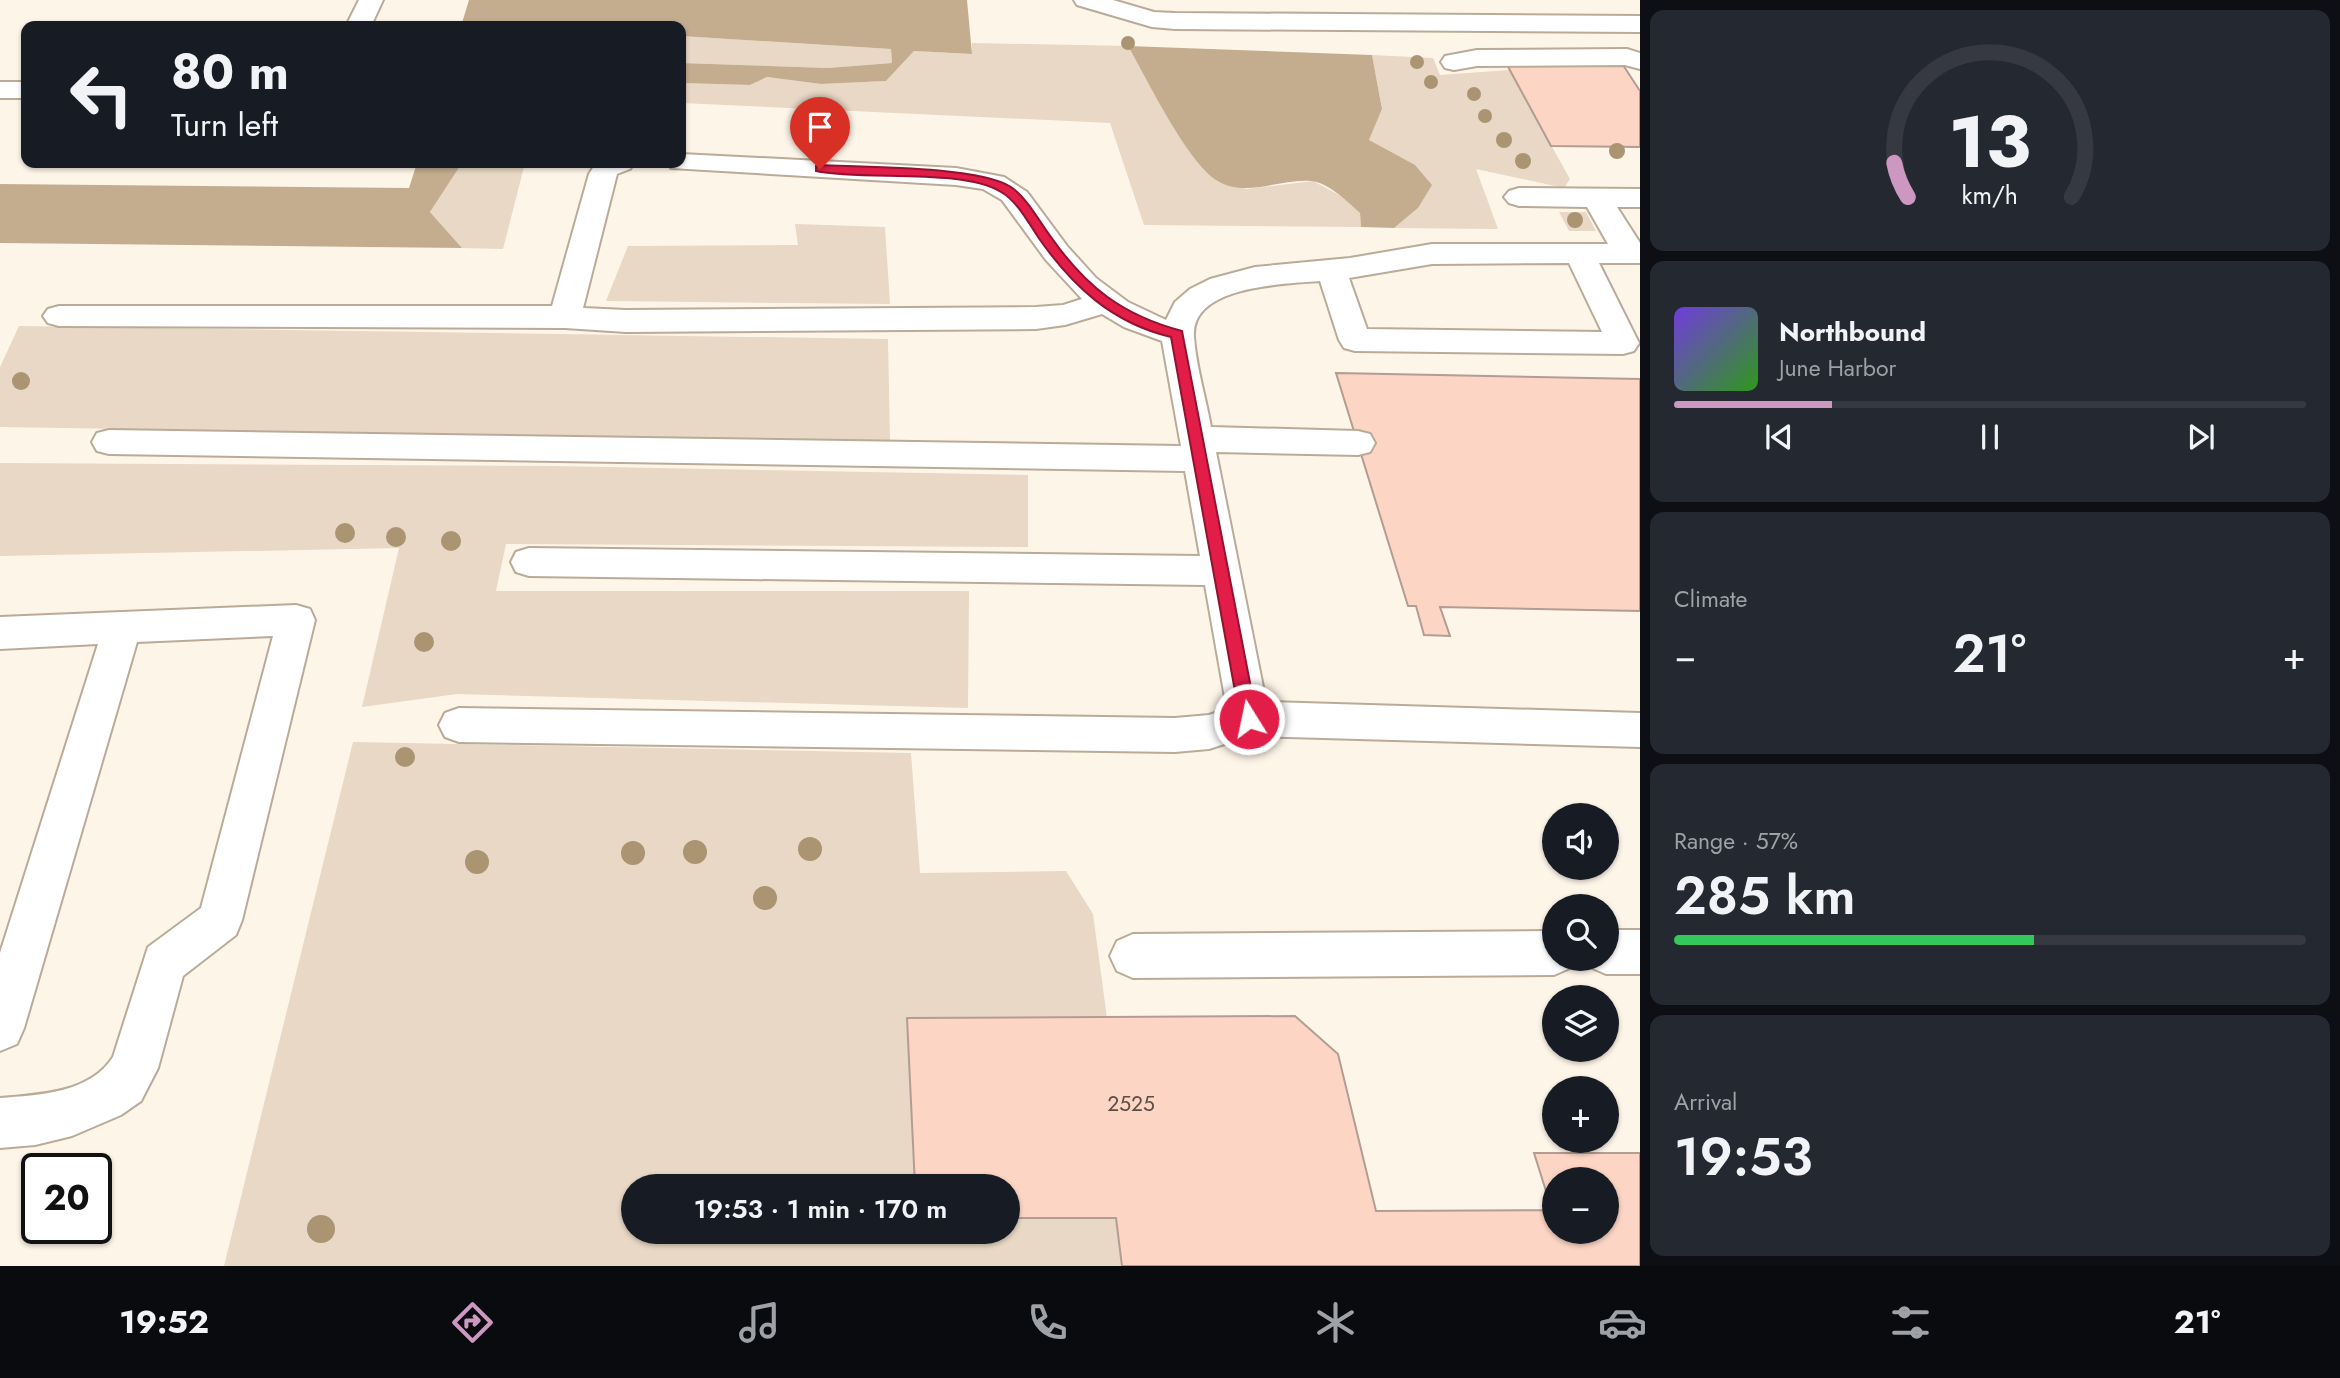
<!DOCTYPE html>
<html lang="en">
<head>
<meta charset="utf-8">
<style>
  body { margin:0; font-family:Jost,sans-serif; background:#242831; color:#f1f3f6; height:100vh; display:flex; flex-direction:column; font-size:26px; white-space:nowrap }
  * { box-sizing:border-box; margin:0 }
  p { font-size:23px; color:#9ea1a6 }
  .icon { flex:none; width:38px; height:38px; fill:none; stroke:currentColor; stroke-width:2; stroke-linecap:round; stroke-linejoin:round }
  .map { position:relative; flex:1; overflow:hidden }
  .panel { display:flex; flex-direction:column; gap:10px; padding:10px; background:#0d0f14; width:700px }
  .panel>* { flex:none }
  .guide { position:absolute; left:21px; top:21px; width:665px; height:147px; border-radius:14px; box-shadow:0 2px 5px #0004; background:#171b24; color:#f1f3f6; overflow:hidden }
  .fabs { position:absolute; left:1542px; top:803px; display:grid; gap:14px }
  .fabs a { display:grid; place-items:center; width:77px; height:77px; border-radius:50%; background:#171b24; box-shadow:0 2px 5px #0004; font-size:35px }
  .speed { position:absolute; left:21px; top:1153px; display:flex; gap:14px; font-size:35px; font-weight:700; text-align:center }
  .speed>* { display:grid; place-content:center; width:91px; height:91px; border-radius:50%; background:#171b24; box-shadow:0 2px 5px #0004; line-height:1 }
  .speed .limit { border:4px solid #111; border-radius:10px; background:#fff; color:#111 }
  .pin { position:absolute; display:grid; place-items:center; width:60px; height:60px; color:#fff; margin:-72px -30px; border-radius:50% 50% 50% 0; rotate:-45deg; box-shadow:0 0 7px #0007 }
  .pin .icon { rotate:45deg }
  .me { position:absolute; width:77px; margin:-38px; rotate:350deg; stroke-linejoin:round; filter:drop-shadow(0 0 5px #0008) }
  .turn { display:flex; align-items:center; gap:24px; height:147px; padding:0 35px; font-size:32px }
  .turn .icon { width:91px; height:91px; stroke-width:2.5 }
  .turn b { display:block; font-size:49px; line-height:60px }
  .big { font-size:52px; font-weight:600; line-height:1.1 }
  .panel .card { flex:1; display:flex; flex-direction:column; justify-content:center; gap:10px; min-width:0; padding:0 24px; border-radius:14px; background:#242831 }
  .panel .dial { align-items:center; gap:0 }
  .dial svg { height:182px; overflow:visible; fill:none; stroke:#363941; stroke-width:7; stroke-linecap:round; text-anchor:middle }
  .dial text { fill:#f1f3f6; stroke:none }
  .song { display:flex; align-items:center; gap:21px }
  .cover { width:84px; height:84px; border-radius:10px; background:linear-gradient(135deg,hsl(260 70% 55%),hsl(110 70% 35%)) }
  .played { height:7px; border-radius:4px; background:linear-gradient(90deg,#cc97c0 25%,#363941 25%) }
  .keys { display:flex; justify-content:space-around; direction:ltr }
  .heat { display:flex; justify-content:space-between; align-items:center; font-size:38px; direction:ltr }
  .charge { height:10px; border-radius:5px; background:linear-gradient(90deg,#34c759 57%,#363941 0) }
  .trip { position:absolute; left:621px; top:1174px; width:399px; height:70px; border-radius:35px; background:#171b24; box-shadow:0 2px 5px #0004; font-weight:600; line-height:70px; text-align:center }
  .tab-bar { display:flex; height:112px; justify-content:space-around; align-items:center; background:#090b0e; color:#9ea1a6 }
  .tab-bar .icon { width:49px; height:49px }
  .tab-bar .active { color:#cc97c0 }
  .tab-bar b { font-size:32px; color:#f1f3f6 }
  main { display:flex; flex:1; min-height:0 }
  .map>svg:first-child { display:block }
  .green { fill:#e8d8c5 }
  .forest { fill:#c4ad8f }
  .building { fill:#fcd5c5; stroke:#b39c92; stroke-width:2; fill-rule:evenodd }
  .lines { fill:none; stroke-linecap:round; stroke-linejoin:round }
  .minor-casing { stroke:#b9ab98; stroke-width:4 }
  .minor { fill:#fff; fill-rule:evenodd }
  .tree { fill:#aa9472 }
  .route { fill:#e11d48; stroke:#92132f; stroke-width:2 }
  .labels { text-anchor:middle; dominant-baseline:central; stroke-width:7; stroke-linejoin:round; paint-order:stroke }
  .near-number-label { font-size:21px; fill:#5c4e45 }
</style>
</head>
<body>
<main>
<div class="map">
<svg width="1640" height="1266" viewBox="0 0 1640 1266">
  <rect width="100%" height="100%" fill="#fef5e9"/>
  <path class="green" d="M681,36L891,49L892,63L828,68L681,63Z
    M972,43L1128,46L1170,121L1203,168L1246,189L1313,181L1345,198L1360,213L1361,227L1144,225L1110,123L681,103V83L750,85L767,77L821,84L886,81L914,51L972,54Z
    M1372,55L1433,58L1440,75L1509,70L1570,179L1564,188L1476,169L1498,229L1394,228L1418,208L1369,140L1382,109Z
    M462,163H525L503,249L462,248L430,212Z
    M1559,212H1586L1596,231H1569Z
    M795,224L885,227L890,304L606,301L628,246L798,245Z
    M19,326L888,339L890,441L0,427V367Z
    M0,463L553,466L1028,475V547L506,544L496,591H969L968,708L457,694L362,707L399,548L0,556Z
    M353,742L911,753L920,873L1066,871L1093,914L1107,1018H907L915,1186H634V1232H1008V1218H1116L1122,1266H224Z"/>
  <path class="forest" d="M469,0H967L972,54L914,51L886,81L821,84L767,77L750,85L681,83V63L828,68L892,63L891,49L681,36V26H461Z
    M1128,46L1372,55L1382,109L1369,140L1415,165L1432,185L1418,208L1394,228L1361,227L1360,213C1348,202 1328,182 1311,181C1281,178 1245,199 1216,180C1186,160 1147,79 1128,46Z
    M417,163H462L430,212L462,248L0,243V184L409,188Z"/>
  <path class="building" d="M1506,63L1623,65L1640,91V147L1551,146Z
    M1336,373L1640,379V611L1440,607L1450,636L1424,635L1416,606H1408Z
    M1295,1016L1338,1054L1376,1211L1552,1210L1534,1153H1640V1266H1122L1116,1218H1008V1186H915L907,1018ZM1554,1180H1606V1232H1554Z"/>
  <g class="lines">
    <g class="minor-casing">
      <path id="minor" d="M359,0H383L371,26H346Z
        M1074,0H1113L1154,12L1175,13L1640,16V32L1175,29L1152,27L1077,5Z
        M1627,49L1640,53V69L1625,65L1477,66L1454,70L1445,68L1441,62L1445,56L1477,50Z
        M0,82H26V98H0Z
        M681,154L956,168L1004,177L1027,192L1067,246L1096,278L1128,302L1166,320L1175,302L1190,289L1210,279L1255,267L1350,258L1432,244H1608L1587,207L1519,206L1509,203L1504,197L1509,191L1519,188L1640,189V207H1617L1640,243V263H1599L1639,343L1634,351L1623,354L1355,351L1344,348L1339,340L1320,281C1286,284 1190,285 1194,337C1196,367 1206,398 1211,427L1358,431L1370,434L1375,443L1370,452L1358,455L1216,452L1266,702L1640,713V747L1249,736L1209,749L1175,752L459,742L445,737L439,725L445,713L459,708L1175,718L1209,715L1227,709L1205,585L529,576L516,572L511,562L516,552L529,548L1200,556L1185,471L109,454L97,451L92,442L97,433L109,430L1181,446L1162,341L1124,327L1102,314L1065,325L1036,329L626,332L565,328L59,326L48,323L43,316L48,309L59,306H552L589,174L596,163H634L630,169L617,174L583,308L626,310L1036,307L1063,305L1082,299L1046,260L1002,200L983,189L956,185L671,168L667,163H681ZM1569,263L1602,332L1367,329L1349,278L1432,264Z
        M296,605L310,609L315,620L242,920L236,935L183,976L158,1068L141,1101L121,1115L72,1136L35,1145L0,1148V1098C39,1095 90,1093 113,1057L148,947L201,908L273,636L137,642L24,1028L17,1044L0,1051V953L98,644L0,649V617Z
        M1606,930H1640V974H1606L1590,967L1586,959H1606Z
        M1554,931V959H1574L1570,968L1554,975L1133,978L1117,971L1110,956L1117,941L1133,934Z"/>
    </g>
    <use href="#minor" class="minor"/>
  </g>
  <g class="tree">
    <circle cx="1128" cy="43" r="7"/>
    <circle cx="1417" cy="62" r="7"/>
    <circle cx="1431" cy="82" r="7"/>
    <circle cx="1474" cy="94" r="7"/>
    <circle cx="1485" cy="116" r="7"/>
    <circle cx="1504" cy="140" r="8"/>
    <circle cx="1617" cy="151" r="8"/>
    <circle cx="1523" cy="161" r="8"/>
    <circle cx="1575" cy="220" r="8"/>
    <circle cx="21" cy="381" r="9"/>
    <circle cx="345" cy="533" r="10"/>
    <circle cx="396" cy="537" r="10"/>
    <circle cx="451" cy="541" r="10"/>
    <circle cx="424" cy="642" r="10"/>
    <circle cx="405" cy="757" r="10"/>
    <circle cx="810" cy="849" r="12"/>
    <circle cx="695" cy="852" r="12"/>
    <circle cx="633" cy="853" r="12"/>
    <circle cx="477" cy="862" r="12"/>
    <circle cx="765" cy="898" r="12"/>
    <circle cx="321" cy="1229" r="14"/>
  </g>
  <path class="route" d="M820,165C862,167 979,166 1011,187C1027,198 1039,221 1051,237C1086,287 1122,315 1182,331L1257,719L1255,724H1243L1240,719L1171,337C1112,323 1072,286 1038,237C1028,222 1017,201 1001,192C962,168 864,181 816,171V166Z"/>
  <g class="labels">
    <g class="near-number-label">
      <text x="1131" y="1104">2525</text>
    </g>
  </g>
</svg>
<div class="fabs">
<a><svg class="icon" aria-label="sound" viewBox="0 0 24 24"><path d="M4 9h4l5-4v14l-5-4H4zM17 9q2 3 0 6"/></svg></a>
<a><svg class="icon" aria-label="search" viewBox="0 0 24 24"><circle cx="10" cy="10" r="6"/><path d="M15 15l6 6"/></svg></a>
<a><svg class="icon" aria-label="layers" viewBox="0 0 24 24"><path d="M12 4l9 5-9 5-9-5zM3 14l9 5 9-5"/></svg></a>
<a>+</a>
<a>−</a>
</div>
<div class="speed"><div class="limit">20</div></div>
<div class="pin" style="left:820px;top:169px;background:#d93025"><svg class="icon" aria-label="arrive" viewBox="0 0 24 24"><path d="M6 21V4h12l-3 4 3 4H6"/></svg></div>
<svg class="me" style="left:1249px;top:719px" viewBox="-20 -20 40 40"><circle r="17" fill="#e11d48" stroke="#fff" stroke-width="3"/><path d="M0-11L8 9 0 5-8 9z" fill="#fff"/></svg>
<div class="trip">19:53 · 1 min · 170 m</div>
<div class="guide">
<div class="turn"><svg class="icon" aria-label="left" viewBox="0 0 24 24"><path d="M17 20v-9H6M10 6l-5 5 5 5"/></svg><div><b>80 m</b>Turn left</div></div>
</div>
</div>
<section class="panel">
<div class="card dial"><svg viewBox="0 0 100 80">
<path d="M14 69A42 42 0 1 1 86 69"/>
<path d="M14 69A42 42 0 0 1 8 54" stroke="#cc97c0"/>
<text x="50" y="56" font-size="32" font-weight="700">13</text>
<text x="50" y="72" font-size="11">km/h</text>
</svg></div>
<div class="card">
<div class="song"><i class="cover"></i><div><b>Northbound</b><p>June Harbor</p></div></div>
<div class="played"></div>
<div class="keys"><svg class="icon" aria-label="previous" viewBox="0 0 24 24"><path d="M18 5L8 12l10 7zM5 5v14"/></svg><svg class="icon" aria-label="pause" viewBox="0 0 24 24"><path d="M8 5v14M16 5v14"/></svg><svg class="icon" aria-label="next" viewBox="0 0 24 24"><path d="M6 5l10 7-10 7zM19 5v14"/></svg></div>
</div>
<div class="card"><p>Climate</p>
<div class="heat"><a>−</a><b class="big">21°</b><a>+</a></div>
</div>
<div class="card"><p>Range · 57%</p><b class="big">285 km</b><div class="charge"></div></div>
<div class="card"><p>Arrival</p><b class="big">19:53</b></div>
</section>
</main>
<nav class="tab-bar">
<b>19:52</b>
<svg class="icon active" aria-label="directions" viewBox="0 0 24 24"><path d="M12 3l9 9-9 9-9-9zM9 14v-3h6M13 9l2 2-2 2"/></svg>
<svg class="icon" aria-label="music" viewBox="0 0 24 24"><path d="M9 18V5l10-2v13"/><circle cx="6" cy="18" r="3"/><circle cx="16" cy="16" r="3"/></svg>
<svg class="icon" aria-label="phone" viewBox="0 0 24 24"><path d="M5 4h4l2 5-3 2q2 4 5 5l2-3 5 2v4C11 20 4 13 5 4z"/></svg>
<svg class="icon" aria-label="climate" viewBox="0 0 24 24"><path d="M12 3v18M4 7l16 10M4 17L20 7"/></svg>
<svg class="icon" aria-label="car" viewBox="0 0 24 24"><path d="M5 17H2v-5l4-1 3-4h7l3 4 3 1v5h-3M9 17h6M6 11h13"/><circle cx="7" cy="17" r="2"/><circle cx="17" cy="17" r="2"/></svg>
<svg class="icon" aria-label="filters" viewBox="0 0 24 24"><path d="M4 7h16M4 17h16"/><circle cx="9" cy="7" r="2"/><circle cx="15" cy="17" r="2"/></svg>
<b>21°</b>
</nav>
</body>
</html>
